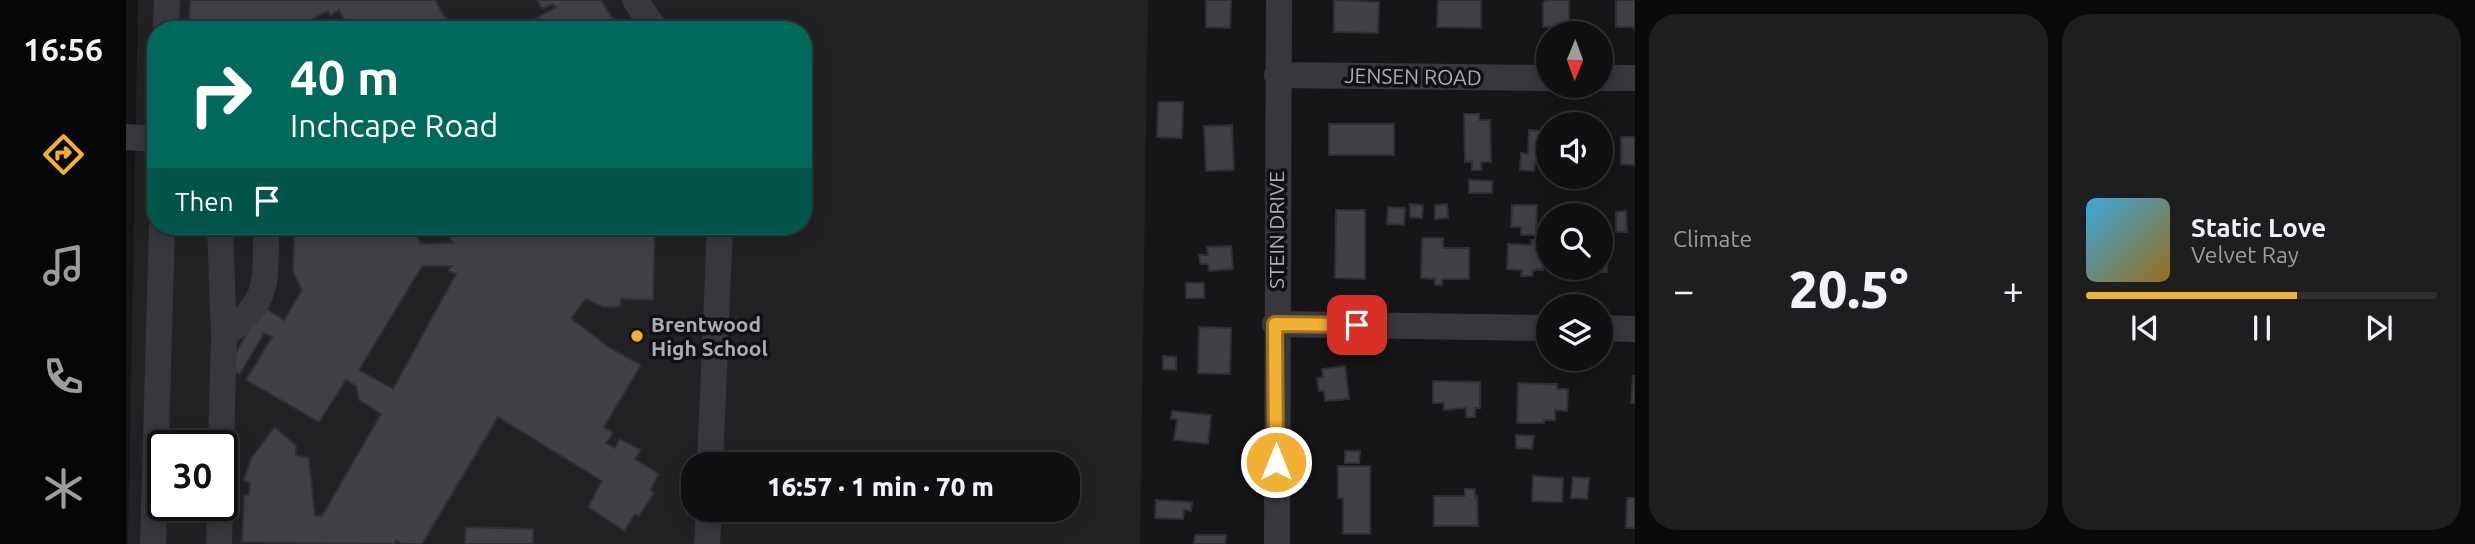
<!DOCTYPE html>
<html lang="en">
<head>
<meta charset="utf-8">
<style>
  body { margin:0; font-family:Ubuntu,sans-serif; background:#1e1e20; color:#f1f3f6; height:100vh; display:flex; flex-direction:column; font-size:26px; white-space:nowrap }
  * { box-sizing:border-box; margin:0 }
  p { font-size:23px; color:#9c9d9f }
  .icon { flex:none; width:38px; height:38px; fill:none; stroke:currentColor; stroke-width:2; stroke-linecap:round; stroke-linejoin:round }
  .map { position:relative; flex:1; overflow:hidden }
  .sheet { display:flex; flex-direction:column; gap:14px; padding:14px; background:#09090a; width:840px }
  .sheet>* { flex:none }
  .top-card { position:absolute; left:21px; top:21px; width:665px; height:214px; border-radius:28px; box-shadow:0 4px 18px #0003,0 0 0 2px #303032; background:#00695c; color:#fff; overflow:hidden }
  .needle { width:46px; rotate:181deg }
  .controls { position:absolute; left:1410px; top:21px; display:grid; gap:14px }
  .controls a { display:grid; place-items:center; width:77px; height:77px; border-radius:50%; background:#101012; box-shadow:0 4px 18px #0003,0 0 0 2px #303032; font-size:35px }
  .speed { position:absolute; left:21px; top:430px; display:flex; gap:14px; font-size:35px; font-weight:700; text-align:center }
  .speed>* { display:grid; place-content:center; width:91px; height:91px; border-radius:50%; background:#101012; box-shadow:0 4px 18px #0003,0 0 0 2px #303032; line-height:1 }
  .speed .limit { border:4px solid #111; border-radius:10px; background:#fff; color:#111 }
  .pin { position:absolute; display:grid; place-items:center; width:60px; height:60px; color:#fff; margin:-30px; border-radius:14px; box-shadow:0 4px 10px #0006 }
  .me { position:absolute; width:77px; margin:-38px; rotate:0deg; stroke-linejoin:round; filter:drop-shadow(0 0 5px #0008) }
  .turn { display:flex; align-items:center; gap:24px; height:147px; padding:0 28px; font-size:32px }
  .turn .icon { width:91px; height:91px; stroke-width:2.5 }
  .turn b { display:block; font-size:49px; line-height:60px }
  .then { display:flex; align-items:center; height:66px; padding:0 28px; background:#0003; gap:14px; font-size:26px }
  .big { font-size:52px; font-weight:800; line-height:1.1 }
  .sheet .card { flex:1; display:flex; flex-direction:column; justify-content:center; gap:10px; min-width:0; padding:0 24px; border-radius:28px; background:#1e1e20 }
  .song { display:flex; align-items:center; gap:21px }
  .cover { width:84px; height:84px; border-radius:10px; background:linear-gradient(135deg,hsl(200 70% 55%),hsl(40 70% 35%)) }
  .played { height:7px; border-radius:4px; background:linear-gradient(90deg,#f2b134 60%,#303032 60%) }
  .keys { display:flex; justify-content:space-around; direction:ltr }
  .heat { display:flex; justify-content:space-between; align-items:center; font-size:38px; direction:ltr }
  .sheet .tiles { flex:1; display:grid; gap:14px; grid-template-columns:repeat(2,1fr) }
  .trip { position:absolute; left:555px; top:452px; width:399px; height:70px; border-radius:28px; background:#101012; box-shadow:0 4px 18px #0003,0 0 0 2px #303032; font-weight:800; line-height:70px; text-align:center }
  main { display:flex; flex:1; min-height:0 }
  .tab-bar { display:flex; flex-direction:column; width:126px; justify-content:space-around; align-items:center; background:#060607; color:#9c9d9f }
  .tab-bar .icon { width:49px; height:49px }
  .tab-bar .current { color:#f2b134 }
  .tab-bar b { font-size:32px; color:#f1f3f6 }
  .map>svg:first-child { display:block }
  .built { fill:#222225; fill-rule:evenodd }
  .building { fill:#404145; stroke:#303034; stroke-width:2; fill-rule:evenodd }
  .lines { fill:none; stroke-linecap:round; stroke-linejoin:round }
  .minor { stroke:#37383d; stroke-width:26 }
  .route-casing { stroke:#9d7322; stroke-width:18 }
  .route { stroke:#f2b134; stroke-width:12 }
  .poi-dot { fill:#f2b134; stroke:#111113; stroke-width:2.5 }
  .labels { text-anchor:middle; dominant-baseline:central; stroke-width:7; stroke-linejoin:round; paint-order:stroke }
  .street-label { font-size:21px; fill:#a8adb8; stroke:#111113 }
  .poi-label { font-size:21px; font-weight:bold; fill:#a8adb8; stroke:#111113; text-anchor:start }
</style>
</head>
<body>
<main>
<nav class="tab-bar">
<b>16:56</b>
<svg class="icon current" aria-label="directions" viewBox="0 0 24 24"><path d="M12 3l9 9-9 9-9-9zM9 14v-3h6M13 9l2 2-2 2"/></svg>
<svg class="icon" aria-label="music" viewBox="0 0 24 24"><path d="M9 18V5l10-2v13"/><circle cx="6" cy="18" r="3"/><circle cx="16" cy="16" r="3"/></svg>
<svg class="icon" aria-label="phone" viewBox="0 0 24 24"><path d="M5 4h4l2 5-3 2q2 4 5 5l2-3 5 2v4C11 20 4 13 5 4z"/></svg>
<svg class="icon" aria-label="climate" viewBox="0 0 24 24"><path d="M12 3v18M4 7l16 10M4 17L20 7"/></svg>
</nav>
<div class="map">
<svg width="1509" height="544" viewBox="0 0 1509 544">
  <rect width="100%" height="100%" fill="#161618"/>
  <path class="built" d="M12,0H1022L1014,544H2ZM30,30H677V226H30ZM37,446H96V506H37ZM567,464H942V509H567Z"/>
  <path class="building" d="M64,0H309L326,30H224L213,10L204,16L202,11L167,30H86L85,24L63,25Z
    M411,0H475L488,21L473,30H389L430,7L427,4L416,9Z
    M1080,0H1105L1104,28L1080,27Z
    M1208,0L1253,2L1252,33L1208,32Z
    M1312,0H1355V28L1311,27Z
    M1423,0H1443V27H1417V2Z
    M1490,0H1509V30L1506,27H1490Z
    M1032,102H1057L1056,138L1031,137Z
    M1338,114H1353V120H1364L1365,162H1355L1356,170H1346V162H1339Z
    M1203,124H1268V155H1203Z
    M1106,125L1108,170L1080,171L1078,126Z
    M1403,130L1423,131V163L1409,162L1408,171L1394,170L1395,153L1402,154Z
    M1495,137H1509V165L1495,164Z
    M1343,180L1366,181V193H1343Z
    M1284,204L1297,205L1296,218L1284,217Z
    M1321,204L1322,218L1309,219V205Z
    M1386,205H1411L1410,235H1395V227H1385Z
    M1262,207L1279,208L1278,225L1261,224Z
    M1210,210H1239V279L1209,278Z
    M1500,211L1501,232H1490V212Z
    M173,226H285L295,244L327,243L324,238L329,235L324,226H469L474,236H493V226H529L527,300L495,299L494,307H477L460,299L445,318L484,348L515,365L478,427L487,433L480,443L489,448L494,439L515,450L509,459L533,474L524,490L528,493L513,516L509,514L498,531L462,507L476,481L372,417L296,544H276L270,540L269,544L116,542L118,495H123L124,483L117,480L126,457L149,427L170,446V455L183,458L189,516H196L255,414L233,400L230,386L220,380L193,422L120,380L146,337L138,333L114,374L102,367L136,306L158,320L176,290L167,272L168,235ZM296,266H326L322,271L330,274L267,389L233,370Z
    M1296,238H1317V248H1343V279H1316V285H1309V279L1295,278Z
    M1406,240H1418L1417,270H1407L1406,276H1395L1396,270L1381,269L1382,244L1405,245Z
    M1475,241L1482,242L1481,272L1440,271V268H1475Z
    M1105,246L1107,269L1083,271L1082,264H1074L1073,255H1082L1081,247Z
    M1060,283H1078V298H1060Z
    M1073,327L1105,328L1104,374L1072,373Z
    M1037,356L1050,357V370L1037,369Z
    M1219,366L1223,399L1199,401L1198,391H1193L1191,378L1197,377L1196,369Z
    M1507,376H1509V403H1505Z
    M1307,381L1354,382V408H1349V417H1340V408L1318,410V403H1307Z
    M1392,383L1431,384V389H1442L1441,411L1429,410V420H1418V423H1391Z
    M1046,411L1085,415L1082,444L1048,440L1051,419H1045Z
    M1390,435L1408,436L1406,449L1390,448Z
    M1219,451H1234L1233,463H1219Z
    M1212,466H1244V534H1217V498H1212Z
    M1407,476L1437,478L1436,502L1406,501Z
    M1447,477L1463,478L1461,499L1445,498Z
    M1339,489H1349V497L1351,496L1352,526H1308V496H1339Z
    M1501,498H1509V528H1500Z
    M1030,500L1066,502L1065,511L1058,510L1057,519L1029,518Z
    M340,527L407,529V544H339Z
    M1069,535H1100L1099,544H1068Z"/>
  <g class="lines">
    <path class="minor" d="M509,0L530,30
      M40,30L41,0
      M1151,75L1423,78
      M1475,78H1509
      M0,137L30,139
      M94,226L98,336
      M1149,324L1423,328
      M1475,328L1509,329
      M95,446L98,336C143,299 139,289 140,234L136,226
      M584,464L594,226
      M27,544L36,226
      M93,544L94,506
      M581,544L583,509
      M1151,544L1153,0"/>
  </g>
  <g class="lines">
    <g class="route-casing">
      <path id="route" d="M1150,462L1149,324L1231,325"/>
    </g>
    <use href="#route" class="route"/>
  </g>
  <circle class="poi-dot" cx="511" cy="336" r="7"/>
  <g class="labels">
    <g class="street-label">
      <text transform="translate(1287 76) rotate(1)">JENSEN ROAD</text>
      <text transform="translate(1150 230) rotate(-90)">STEIN DRIVE</text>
    </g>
    <g class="poi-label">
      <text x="525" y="324">Brentwood<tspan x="525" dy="24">High School</tspan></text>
    </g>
  </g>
</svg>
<div class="controls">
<a><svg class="needle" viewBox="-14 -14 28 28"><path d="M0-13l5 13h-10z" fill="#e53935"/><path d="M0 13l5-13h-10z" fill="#9c9d9f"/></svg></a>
<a><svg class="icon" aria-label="sound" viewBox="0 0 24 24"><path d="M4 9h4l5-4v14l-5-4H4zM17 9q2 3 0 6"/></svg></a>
<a><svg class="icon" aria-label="search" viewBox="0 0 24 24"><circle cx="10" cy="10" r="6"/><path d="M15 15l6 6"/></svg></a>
<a><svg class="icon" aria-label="layers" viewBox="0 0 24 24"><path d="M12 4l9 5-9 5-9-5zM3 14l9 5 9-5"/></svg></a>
</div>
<div class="speed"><div class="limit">30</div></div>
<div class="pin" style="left:1231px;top:325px;background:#d93025"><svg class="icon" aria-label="arrive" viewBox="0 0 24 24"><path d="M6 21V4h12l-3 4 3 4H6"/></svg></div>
<svg class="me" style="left:1150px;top:462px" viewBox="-20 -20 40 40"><circle r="17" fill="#f2b134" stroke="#fff" stroke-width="3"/><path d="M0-11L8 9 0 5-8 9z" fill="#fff"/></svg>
<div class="trip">16:57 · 1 min · 70 m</div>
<div class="top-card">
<div class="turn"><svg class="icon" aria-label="right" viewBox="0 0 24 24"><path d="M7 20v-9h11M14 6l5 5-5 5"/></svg><div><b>40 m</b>Inchcape Road</div></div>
<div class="then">Then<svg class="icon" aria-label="arrive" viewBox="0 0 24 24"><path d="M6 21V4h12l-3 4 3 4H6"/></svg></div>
</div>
</div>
<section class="sheet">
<div class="tiles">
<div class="card"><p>Climate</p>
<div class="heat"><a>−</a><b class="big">20.5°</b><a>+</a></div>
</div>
<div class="card">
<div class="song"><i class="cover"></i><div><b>Static Love</b><p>Velvet Ray</p></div></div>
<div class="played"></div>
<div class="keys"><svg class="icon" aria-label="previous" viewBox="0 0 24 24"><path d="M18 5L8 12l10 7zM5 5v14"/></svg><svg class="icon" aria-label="pause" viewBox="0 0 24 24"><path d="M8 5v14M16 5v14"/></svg><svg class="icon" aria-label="next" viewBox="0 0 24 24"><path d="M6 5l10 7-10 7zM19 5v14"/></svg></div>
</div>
</div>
</section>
</main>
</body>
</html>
